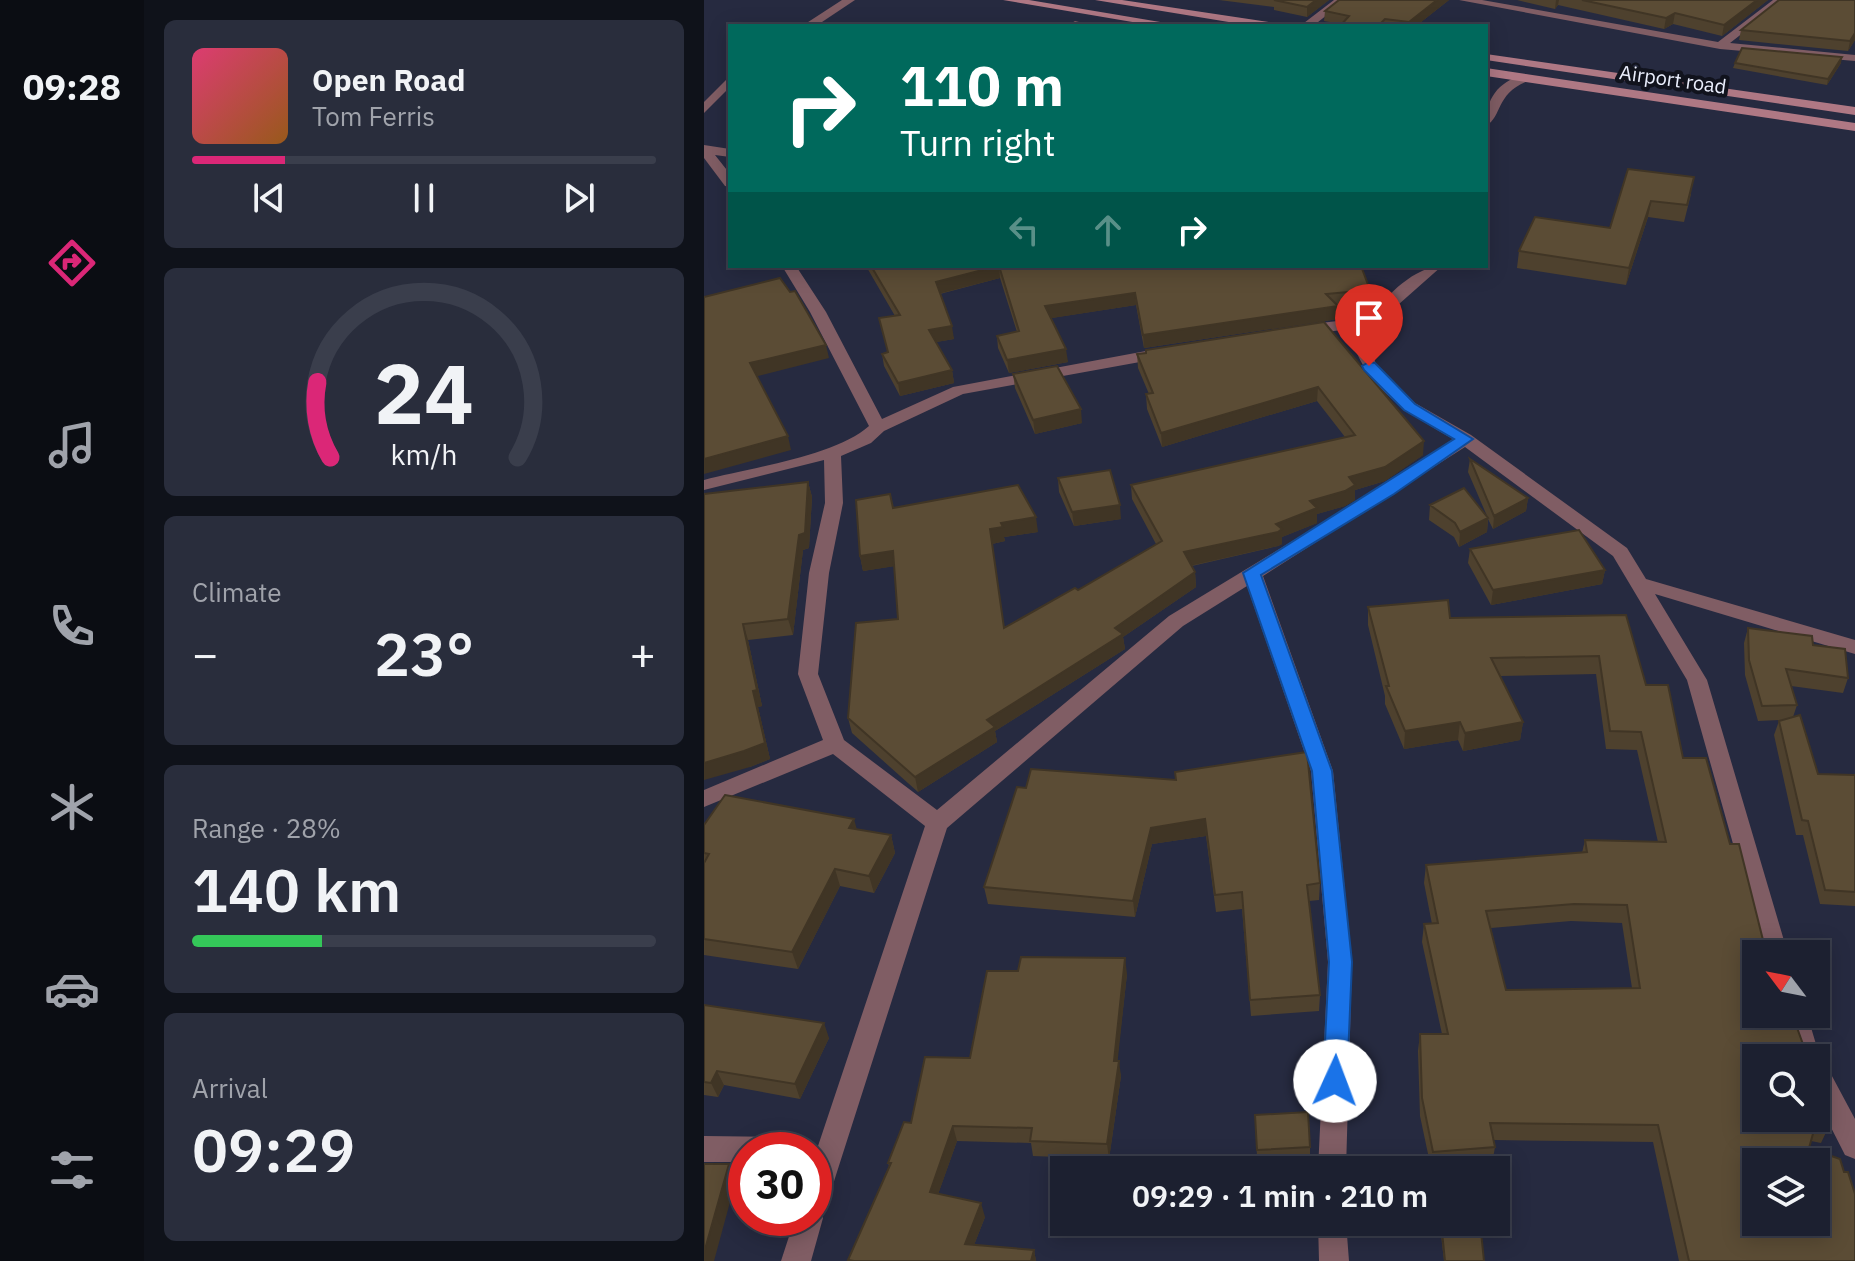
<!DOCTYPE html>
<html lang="en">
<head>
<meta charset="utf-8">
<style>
  body { margin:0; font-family:"IBM Plex Sans",sans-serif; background:#292d3c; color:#f1f3f6; height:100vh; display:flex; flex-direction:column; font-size:30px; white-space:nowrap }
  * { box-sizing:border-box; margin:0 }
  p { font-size:26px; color:#a0a3ab }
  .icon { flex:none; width:44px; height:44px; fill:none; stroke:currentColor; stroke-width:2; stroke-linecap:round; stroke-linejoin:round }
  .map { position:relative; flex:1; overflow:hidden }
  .side { display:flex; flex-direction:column; gap:20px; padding:20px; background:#0f121a; width:560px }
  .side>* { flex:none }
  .top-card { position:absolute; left:24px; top:24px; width:760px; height:244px; border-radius:0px; box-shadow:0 4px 20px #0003,0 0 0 2px #3a3e4c; background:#00695c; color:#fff; overflow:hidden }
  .needle { width:52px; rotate:302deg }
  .fabs { position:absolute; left:1038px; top:940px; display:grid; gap:16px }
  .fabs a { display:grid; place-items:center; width:88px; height:88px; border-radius:0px; background:#1c2030; box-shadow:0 4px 20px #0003,0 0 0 2px #3a3e4c; font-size:40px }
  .speed { position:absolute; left:24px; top:1132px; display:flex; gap:16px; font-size:40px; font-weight:700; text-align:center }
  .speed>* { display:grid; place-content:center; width:104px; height:104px; border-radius:50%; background:#1c2030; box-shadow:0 4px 20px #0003,0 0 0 2px #3a3e4c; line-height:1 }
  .speed .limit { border:12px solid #d22; background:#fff; color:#111 }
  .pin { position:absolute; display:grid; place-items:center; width:68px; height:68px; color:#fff; margin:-82px -34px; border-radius:50% 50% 50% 0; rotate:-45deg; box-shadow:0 0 8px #0007 }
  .pin .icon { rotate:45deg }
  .me { position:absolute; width:88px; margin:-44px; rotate:2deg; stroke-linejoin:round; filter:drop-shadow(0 0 6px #0008) }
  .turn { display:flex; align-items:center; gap:28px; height:168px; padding:0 40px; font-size:36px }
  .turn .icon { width:104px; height:104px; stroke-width:2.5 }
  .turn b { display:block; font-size:56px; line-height:68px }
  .lanes { display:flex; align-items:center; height:76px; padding:0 40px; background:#0003; justify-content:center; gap:40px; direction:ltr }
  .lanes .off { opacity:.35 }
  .big { font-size:60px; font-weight:600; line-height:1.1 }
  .side .widget { flex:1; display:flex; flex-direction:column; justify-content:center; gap:12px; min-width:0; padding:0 28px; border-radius:12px; background:#292d3c }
  .side .dial { align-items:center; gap:0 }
  .dial svg { height:208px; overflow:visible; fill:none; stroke:#3a3e4c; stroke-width:7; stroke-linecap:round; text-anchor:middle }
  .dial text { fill:#f1f3f6; stroke:none }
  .song { display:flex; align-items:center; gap:24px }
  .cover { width:96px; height:96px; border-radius:12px; background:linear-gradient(135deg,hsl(340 70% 55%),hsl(30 70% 35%)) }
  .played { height:8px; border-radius:4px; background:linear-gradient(90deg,#db2777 20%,#3a3e4c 20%) }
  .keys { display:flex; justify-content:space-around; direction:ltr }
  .heat { display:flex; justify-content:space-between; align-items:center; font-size:44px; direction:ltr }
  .charge { height:12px; border-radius:6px; background:linear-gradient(90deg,#34c759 28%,#3a3e4c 0) }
  .trip { position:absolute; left:346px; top:1156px; width:460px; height:80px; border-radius:0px; background:#1c2030; box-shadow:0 4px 20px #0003,0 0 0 2px #3a3e4c; font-weight:600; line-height:80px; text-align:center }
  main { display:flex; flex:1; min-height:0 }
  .dock { display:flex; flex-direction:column; width:144px; justify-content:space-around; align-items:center; background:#0b0d13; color:#a0a3ab }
  .dock .icon { width:56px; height:56px }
  .dock .selected { color:#db2777 }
  .dock b { font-size:36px; color:#f1f3f6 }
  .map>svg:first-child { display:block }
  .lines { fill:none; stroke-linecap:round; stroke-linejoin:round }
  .street { fill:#805d64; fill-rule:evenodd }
  .secondary { fill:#af7884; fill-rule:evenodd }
  .wall { fill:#4e412e; fill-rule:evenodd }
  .shaded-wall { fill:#403525 }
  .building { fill:#5b4c35; stroke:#403525; stroke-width:2; fill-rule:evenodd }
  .route { fill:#1a73e8; stroke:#114b97; stroke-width:2 }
  .labels { text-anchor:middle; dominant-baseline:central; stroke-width:8; stroke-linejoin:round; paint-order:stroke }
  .far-street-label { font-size:20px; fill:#ebeffd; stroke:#11131d }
</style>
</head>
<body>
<main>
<nav class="dock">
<b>09:28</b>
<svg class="icon selected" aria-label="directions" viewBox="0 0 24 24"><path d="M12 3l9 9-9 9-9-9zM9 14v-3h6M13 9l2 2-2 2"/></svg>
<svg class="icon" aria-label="music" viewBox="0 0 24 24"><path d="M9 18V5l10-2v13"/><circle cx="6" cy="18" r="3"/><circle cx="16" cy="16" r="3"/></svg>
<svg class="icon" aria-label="phone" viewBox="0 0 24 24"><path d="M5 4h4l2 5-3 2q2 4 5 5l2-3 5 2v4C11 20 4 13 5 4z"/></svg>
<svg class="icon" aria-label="climate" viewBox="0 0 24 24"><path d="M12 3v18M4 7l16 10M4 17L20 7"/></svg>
<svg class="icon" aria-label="car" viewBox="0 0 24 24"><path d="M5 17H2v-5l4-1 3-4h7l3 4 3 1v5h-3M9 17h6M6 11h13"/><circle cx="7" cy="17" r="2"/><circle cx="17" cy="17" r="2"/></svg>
<svg class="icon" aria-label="filters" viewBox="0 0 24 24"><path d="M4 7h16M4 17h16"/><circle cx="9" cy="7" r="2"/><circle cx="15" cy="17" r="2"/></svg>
</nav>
<section class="side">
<div class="widget">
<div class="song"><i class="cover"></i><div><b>Open Road</b><p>Tom Ferris</p></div></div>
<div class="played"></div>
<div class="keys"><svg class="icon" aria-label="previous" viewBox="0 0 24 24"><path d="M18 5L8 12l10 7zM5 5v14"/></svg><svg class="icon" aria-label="pause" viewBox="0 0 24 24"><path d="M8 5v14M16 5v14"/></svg><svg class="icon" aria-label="next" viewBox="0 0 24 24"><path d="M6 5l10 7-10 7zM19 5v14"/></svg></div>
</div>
<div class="widget dial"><svg viewBox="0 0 100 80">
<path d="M14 69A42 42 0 1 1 86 69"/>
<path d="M14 69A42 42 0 0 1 9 40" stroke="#db2777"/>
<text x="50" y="56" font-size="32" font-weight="700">24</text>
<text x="50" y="72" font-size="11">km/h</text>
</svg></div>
<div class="widget"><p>Climate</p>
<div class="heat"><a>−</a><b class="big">23°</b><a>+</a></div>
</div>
<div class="widget"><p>Range · 28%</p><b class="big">140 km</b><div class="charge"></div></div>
<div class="widget"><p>Arrival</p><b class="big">09:29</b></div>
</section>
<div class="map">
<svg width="1151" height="1261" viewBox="0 0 1151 1261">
  <rect width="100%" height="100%" fill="#262a40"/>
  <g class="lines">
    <path class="street" d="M138,0H151L112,26H98Z
      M630,0H642L609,26H596Z
      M755,0H778L1014,42L1069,0H1081L1026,43L1151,55V61L1016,49Z
      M371,21L375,22V26H363Z
      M820,74L824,75V81C791,94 799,116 782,126C782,98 793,83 820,74Z
      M26,76V87L0,113V102Z
      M0,145L26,149V157L11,155L26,174V187L21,186L0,158Z
      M78,266H92L122,312L178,419L249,387L458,348L466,353L458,358L259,394L180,431L167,443L137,456L139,503L125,573L114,674L140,740L233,810L465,616L679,486L749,439C707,415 666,391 649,344L660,327L600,335L592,330L600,325L667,317C682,295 712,266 738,266L686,312L665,344L672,364L711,403L767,435L923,548L942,579L1151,640V654L951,594L1003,680L1084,954H1060L983,680L909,556L761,447L559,576L629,771L648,962L642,1170H614L624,962L607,771L543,586L479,626L243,828L124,1200L116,1211L119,1218L107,1261H77L91,1218H110V1158L221,826L129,754L0,807V790L119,740L94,674L105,573L121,503L120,460L0,490V480C45,468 132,456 165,426L106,312Z
      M1077,1014H1103L1117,1061L1121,1063L1151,1119V1159L1141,1155L1112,1098V1058H1092Z
      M0,1136L85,1137L95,1141L99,1150H42V1162H0Z
      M614,1222H642L645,1261H615Z"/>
    <path class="secondary" d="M299,0H325L480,26H452Z
      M391,0H418L572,23L578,26H549Z
      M782,54L1151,107V115L782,60Z
      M782,68L1151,123V131L782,76Z"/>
  </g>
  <path class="wall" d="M515,0H625L603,17L570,10V7Z
    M745,0L712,26H636L637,24L620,21L621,11Z
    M813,0H1064L1018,36L969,24L960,29L854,5L851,9Z
    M1151,0V40L1144,51L1035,40L1037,30Z
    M1031,63H1137L1123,85L1029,68Z
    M924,169L987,194L980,222L944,217L922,285L813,268L815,251L906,228Z
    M162,266H657L666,290V302L633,306L634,319L440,348L432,305L347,318L364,362L305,373L294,348L293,336L313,332L296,278L236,294L250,339L232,342L248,370L250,383L196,396L180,366L178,354L184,352L175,318L191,316Z
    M620,322L719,455L681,481L651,490V500L641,506L613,514V523L578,537V544L574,546L488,566L491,572L492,587L419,637L421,649L291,731L293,742L214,792L148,733L144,718L194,619L190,566L159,571L156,556L189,508L334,532L300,537L301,541L288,544L300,627L374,590L452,544L428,499L427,485L641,437L613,401L458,447L443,409L442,394H445L434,368L433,354Z
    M309,374L378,423L331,434L311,388Z
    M766,459L824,498L822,511L789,529L784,519L783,532L755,547L750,537L725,520L726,505L783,516L764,472Z
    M354,478L417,519L370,526L355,492Z
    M104,482L108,497L105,548L99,550L89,635L44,640L58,706L54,707L66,759L46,767L0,494Z
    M766,549L901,570L898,584L787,605L764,563Z
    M664,607L746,618L922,615L942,685L979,758L1112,1118L1125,1126L1117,1143L1107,1141L1105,1148L1151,1261H975L949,1142L789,1140L791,1147L788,1164L727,1168L716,1116L714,1051L716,1034H738L718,942L720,924H728L720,883L722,865L878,853L881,840L954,842L933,750L902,749L892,674L796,676L819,722L816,740L759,751L754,740L700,749L681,704V696L664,625ZM867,921L918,923L928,988L802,990L787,928Z
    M1044,628L1109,645L1144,678L1139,693L1087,686L1093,705L1089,717L1114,774L1151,775V906L1116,904L1099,835H1092L1070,735L1075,721L1077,720L1054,721L1041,675L1040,643Z
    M471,772L616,883L615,900L605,901L616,995L615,1011L547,1016L538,909L512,912L502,836L448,844L431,917L284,904L280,887L322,788L472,779Z
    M0,825L153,829L187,835L191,853L170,893L136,886L94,969L0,955Z
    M423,974L413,1061L417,1076L405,1159L329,1156L327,1143L253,1141L234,1194L281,1217L270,1245L330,1250L332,1261H144V1260L185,1166L184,1163L207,1123L266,1058Z
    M0,1005L125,1038L96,1099L20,1085L14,1097L0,1095Z
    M551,1115L606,1147V1154L553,1157Z
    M737,1222L780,1261H740L736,1227Z"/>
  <path class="shaded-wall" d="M612,0H625L603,17V7Z
    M733,0H745L712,26H705V22Z
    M852,0H855L854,5L851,9Z
    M1053,0H1064L1018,36L1020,25Z
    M971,13L969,24L960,29L962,18Z
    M1151,33V40L1144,51L1146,41Z
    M1138,57L1137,63L1123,85L1124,79Z
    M947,201L944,217L922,285L925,268Z
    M295,266L296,278L234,294L232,282Z
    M431,293L432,305L342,319L341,306Z
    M634,306V319L440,348L439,335Z
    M248,326L250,339L227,343L225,330Z
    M122,345L125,358L50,377L46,363Z
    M362,349L364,362L305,373L303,360Z
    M248,370L250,383L196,396L194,383Z
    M614,387L613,401L458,447L457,433Z
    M377,409L378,423L331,434L329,420Z
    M84,436L87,450L0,474V459Z
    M720,441L719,455L681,481L651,490V500L641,506L613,514V523L578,537V544L574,546L481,567L480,552L572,524L606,501L645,477Z
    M104,482L108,497L105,548L99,550L89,635L84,619L95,535Z
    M824,498L822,511L789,529L790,516Z
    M416,505L417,519L370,526L368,512Z
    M332,517L334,532L300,537L301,541L288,544L286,529L297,523Z
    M784,518L783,532L755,547L756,532Z
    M189,551L192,566L159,571L156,556Z
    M901,570L898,584L787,605L789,590Z
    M491,572L492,587L419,637L421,649L291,731L293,742L214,792L211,777L283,720L411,628Z
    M39,624L44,640L58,706L54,707L66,759L46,767L0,780V763L49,691Z
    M756,722L754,740L700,749L701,731Z
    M819,722L816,740L759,751L761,733Z
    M150,819L155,837L145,828Z
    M501,819L502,836L448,844L431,917L429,901L447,828Z
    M187,835L191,853L170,893L165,876Z
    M131,869L136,886L94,969L88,952Z
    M421,958L423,974L412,1076L410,1061Z
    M120,1023L125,1038L96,1099L91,1084Z
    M415,1061L417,1076L405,1159L403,1144Z
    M13,1071L20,1085L14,1097L7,1083Z
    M249,1126L253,1141L230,1206L226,1192Z
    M25,1164L32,1180L10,1261H0V1253Z
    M277,1203L281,1217L265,1258L261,1244Z
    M330,1250L332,1261H327Z"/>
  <path class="building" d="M570,0H612L603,7Z
    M635,0H733L705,22L681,19L674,26H636L645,16L621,11Z
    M878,0H1053L1020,25L971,13L962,18Z
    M1075,0H1151V33L1146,41L1037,30Z
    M1038,48L1138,57L1124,79L1031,63Z
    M924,169L990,177L983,205L947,201L925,268L815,251L831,217L906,228Z
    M167,266H294L232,282L248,326L225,330L248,370L194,383L178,354L184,352L175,318L196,315Z
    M295,266H657L666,290L622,294L634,306L439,335L431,293L341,306L362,349L303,360L293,336L315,331Z
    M76,278L86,292L91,291L122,345L46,363L84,436L0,459V297Z
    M620,322L720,441L681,467L645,477L651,485L641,491L606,501L613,508L572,524L578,529L574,532L480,552L491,572L411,628L419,634L283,720L291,727L211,777L144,718L152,623L194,619L189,551L156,556L152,500L186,494L189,508L314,485L332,517L297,523L299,527L286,529L300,628L371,588L374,590L458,541L427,485L651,435L614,387L457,433L442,394L449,393L433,354L442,353V350Z
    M353,366L377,409L329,420L309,374Z
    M766,459L824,498L790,516Z
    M406,470L416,505L368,512L354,478Z
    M104,482L101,533L95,535L84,619L39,624L53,690L49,691L61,743L40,751L0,763V494Z
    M760,488L784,518L756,532L751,523L726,505Z
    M875,530L901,570L789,590L766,549Z
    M744,600L746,618L922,615L942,685H964L979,758H1002L1026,844H1035L1061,948L1086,949L1087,954H1052V1014H1088L1104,1058H1052V1118H1112V1083L1125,1126L1112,1123L1105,1148L1136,1159L1140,1172H1144L1151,1194V1261H985L954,1125L786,1123L791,1147L729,1152L718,1098L716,1034H744L720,924L734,923L722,865L883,852L881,840L962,842L937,732L906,731L895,656L787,658L819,722L761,733L756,722L701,731L682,686H685L664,607ZM870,904L923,905L936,988L802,990L782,911ZM1052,1162H1112V1222H1052Z
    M1044,628L1108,636L1109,645L1141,649L1144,678L1082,669L1093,705L1058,706L1045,660Z
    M1096,715L1114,774L1151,775V892L1121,890L1104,821L1098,820L1075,721Z
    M603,752L616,883L603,885L616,995L546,1000L538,892L511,895L501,819L447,828L429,901L280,887L313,787L322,788L327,769L472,780L471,772Z
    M21,795L150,819L145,828L187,835L165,876L131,869L88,952L0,939V863L5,854L0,853V825Z
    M317,957L421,958L410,1061H415L403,1144L326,1141L328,1128L249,1126L226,1192L277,1203L261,1244L330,1250L327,1261H150L144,1260L187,1163H184L200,1122L207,1123L221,1057L266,1058L283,971H314Z
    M0,1005L120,1023L91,1084L13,1071L7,1083L0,1082Z
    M604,1112L606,1147L553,1150L551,1115Z
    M0,1164H25L0,1253Z
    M737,1222H776L780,1261H741Z"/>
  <path class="route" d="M665,362L671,363L711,404L769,439L690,494L557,575L628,771L648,962L643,1081L640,1089L631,1092L623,1089L619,1081L625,962L608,771L539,573L750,439L700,410L660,370L658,366Z"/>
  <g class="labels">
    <g class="far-street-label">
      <text transform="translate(969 79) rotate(8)">Airport road</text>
    </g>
  </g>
</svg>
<div class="fabs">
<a><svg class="needle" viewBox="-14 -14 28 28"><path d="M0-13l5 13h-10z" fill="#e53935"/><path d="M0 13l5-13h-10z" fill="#a0a3ab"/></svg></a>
<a><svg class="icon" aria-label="search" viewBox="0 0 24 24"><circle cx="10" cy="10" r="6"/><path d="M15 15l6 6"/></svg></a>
<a><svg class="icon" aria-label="layers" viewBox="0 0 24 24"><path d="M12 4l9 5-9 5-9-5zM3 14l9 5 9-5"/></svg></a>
</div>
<div class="speed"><div class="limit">30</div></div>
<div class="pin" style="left:665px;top:366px;background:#d93025"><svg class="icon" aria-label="arrive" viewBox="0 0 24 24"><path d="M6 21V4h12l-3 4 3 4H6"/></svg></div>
<svg class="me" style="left:631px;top:1081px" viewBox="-20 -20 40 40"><circle r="19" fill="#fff"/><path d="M0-13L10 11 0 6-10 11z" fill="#1a73e8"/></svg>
<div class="trip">09:29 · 1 min · 210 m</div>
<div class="top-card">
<div class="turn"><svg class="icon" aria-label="right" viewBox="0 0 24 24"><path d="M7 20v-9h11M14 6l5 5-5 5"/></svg><div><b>110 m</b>Turn right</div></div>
<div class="lanes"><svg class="icon off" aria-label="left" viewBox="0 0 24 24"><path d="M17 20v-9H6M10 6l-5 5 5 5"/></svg><svg class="icon off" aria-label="ahead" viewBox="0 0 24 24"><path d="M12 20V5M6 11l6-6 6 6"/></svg><svg class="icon" aria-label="right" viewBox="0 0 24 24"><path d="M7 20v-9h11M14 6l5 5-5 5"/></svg></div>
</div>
</div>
</main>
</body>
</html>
